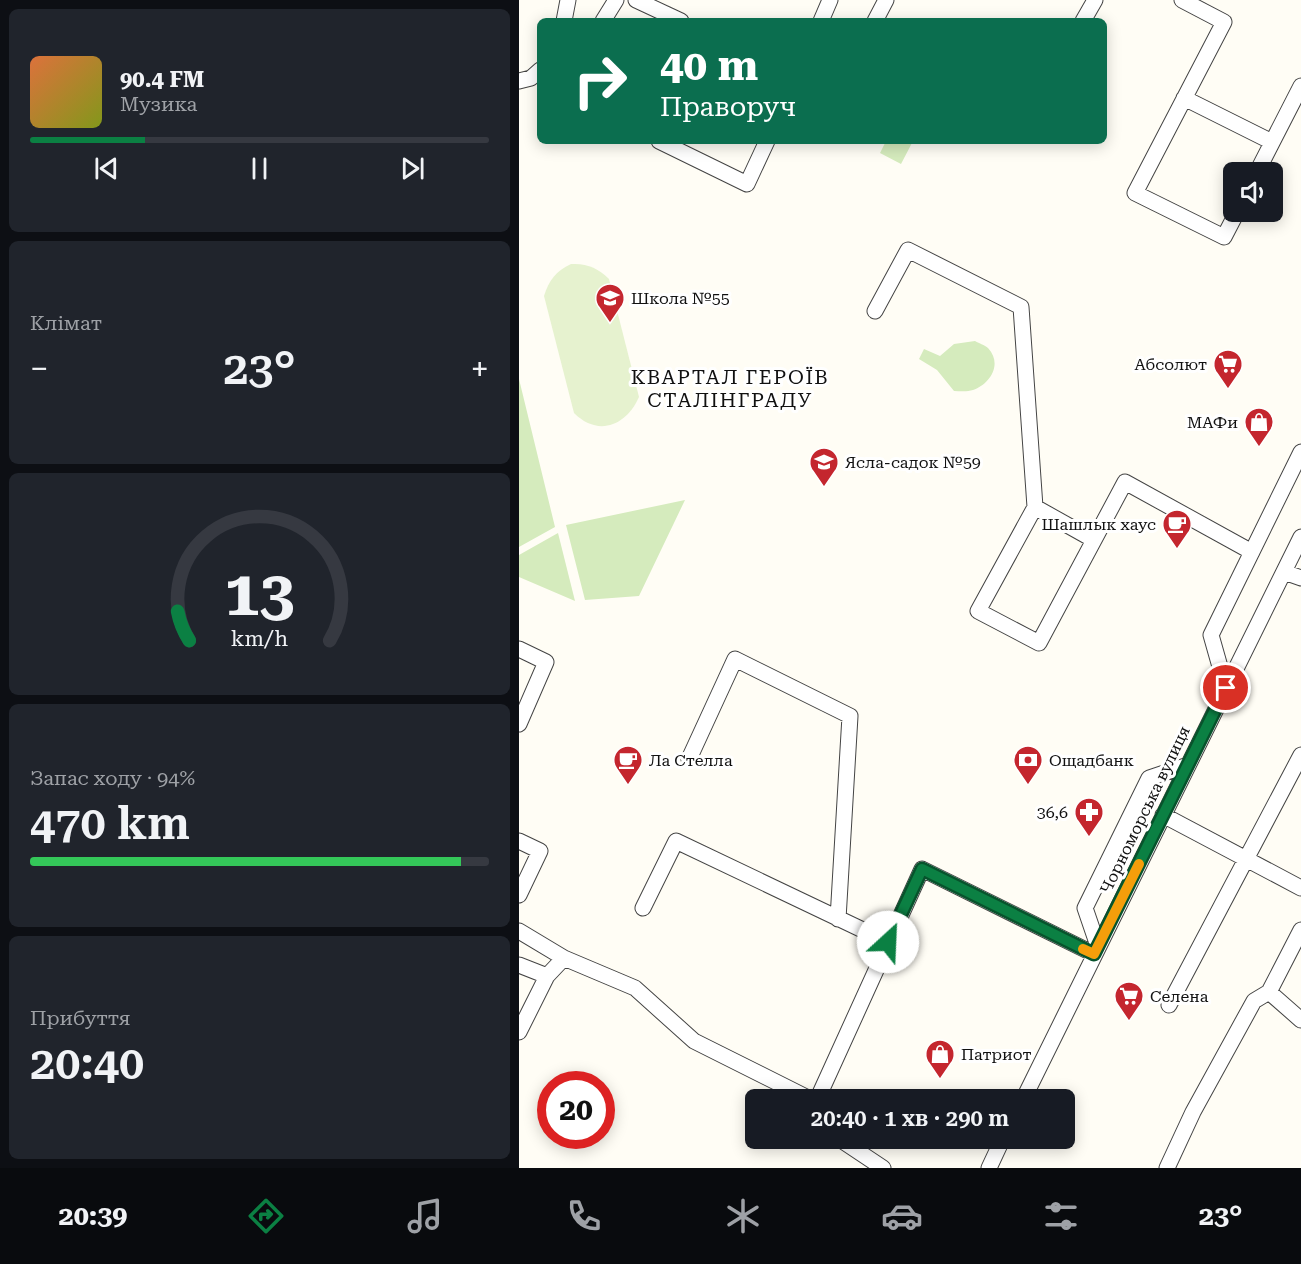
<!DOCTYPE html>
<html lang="uk">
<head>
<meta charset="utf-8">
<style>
  body { margin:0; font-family:"Roboto Serif",serif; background:#20242c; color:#f1f3f6; height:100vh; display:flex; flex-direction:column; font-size:22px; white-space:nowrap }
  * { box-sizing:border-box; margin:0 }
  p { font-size:20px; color:#9ea1a6 }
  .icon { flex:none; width:33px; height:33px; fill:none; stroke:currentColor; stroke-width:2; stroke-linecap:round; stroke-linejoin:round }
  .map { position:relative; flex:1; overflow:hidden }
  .panel { display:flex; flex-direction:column; gap:9px; padding:9px; background:#0d0f14; width:519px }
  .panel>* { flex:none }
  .guide { position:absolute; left:18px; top:18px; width:570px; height:126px; border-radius:9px; box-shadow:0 3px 15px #0003; background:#0b6e4f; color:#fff; overflow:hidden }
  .tools { position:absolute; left:704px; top:162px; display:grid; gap:12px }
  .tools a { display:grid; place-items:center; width:60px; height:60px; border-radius:9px; background:#171b24; box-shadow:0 3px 15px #0003; font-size:30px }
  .speed { position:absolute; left:18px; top:1071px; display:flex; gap:12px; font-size:30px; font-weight:700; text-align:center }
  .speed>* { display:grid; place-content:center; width:78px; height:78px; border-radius:50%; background:#171b24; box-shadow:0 3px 15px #0003; line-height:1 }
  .speed .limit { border:9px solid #d22; background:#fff; color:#111 }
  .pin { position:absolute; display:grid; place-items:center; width:51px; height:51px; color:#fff; margin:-26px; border:3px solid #fff; border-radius:50%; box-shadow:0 2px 6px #0007 }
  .me { position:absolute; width:66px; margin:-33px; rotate:25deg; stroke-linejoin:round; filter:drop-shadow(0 0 4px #0008) }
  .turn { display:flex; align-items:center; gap:21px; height:126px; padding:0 24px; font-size:27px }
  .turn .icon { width:78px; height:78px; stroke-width:2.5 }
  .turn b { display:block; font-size:42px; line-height:51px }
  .big { font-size:45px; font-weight:600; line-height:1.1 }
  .panel .card { flex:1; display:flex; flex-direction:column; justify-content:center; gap:9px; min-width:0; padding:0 21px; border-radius:9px; background:#20242c }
  .panel .dial { align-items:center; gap:0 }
  .dial svg { height:156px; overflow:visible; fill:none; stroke:#363941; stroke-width:7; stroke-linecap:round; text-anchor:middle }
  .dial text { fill:#f1f3f6; stroke:none }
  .song { display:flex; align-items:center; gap:18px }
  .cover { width:72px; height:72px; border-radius:9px; background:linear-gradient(135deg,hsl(20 70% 55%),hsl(70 70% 35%)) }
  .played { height:6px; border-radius:3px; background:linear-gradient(90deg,#0b8043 25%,#363941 25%) }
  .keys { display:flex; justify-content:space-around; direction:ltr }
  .heat { display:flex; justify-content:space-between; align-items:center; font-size:33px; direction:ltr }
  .charge { height:9px; border-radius:4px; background:linear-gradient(90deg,#34c759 94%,#363941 0) }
  .trip { position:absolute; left:226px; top:1089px; width:330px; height:60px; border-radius:9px; background:#171b24; box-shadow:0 3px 15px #0003; font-weight:600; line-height:60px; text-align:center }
  .tab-bar { display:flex; height:96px; justify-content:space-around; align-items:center; background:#090b0e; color:#9ea1a6 }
  .tab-bar .icon { width:42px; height:42px }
  .tab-bar .selected { color:#0b8043 }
  .tab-bar b { font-size:27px; color:#f1f3f6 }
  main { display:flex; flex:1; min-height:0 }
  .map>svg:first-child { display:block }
  .green { fill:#d5ebbd }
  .pitch { fill:#e6f2cf }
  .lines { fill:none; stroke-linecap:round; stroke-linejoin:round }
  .minor-casing { stroke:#444; stroke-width:17 }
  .minor { stroke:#fff; stroke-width:15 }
  .route-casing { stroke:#07532c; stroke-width:15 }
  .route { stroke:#0b8043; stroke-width:10 }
  .slow { stroke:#f59e0b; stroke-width:10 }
  .labels { text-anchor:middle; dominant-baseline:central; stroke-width:6; stroke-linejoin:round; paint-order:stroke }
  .poi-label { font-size:16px; fill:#111; stroke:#fff; text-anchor:start }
  .street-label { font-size:16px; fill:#111; stroke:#fff }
  .quarter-label { font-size:20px; letter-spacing:1.5px; fill:#111; stroke:#fff }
</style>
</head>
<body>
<main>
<section class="panel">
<div class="card">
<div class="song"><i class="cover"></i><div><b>90.4 FM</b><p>Музика</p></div></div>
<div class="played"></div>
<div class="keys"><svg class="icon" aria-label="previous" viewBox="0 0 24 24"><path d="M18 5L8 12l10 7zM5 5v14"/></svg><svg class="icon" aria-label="pause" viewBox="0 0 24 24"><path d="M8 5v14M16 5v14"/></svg><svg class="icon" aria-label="next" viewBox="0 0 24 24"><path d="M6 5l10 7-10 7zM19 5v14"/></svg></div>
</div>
<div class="card"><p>Клімат</p>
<div class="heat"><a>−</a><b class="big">23°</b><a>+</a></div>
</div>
<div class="card dial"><svg viewBox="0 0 100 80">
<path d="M14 69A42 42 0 1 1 86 69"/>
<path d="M14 69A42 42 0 0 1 8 54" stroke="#0b8043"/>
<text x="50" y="56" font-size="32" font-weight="700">13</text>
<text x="50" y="72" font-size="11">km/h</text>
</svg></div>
<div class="card"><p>Запас ходу · 94%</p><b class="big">470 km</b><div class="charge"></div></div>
<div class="card"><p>Прибуття</p><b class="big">20:40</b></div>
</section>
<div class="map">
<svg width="782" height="1168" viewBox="0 0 782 1168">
  <rect width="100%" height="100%" fill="#fffdf5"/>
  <path class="green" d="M367,141H394L382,164L361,153Z
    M456,341C459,343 466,345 469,348C484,364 471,384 454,390C448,392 441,391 435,391L418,370L400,359L405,349L421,356L435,344Z
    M0,379L36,527L0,547Z
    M166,500L120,596L66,600L47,525Z
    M39,533L56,601L0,577V555Z"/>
  <path class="pitch" d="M52,264C68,263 79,268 90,279L120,397C107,426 79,437 55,413L25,296C30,280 37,271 52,264Z"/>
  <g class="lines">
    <g class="minor-casing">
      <path id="minor" d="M117,0L147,14L144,21
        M663,0L705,22L616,193L705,237L718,212
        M147,14L162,21
        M45,21L49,0
        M84,21L97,0
        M302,21L311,0
        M356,21L367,0
        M564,21L576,0
        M0,81L12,78L21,70
        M665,98L753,142
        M140,141L228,184L248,141
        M738,172L782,86
        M356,311L389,250L502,307L516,507
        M575,540L516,507L459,611L520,643L606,482L733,552
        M765,572L782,578
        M0,649L27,662L0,724
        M707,688L692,635L782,452
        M170,759L216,659L331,716L319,919
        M644,815L782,888
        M0,841L21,851L0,895
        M124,908L157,841L369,942
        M0,931L45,958L116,988L175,1041L293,1100
        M579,946L566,908L630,778L669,765
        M0,965L28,976
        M750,992L782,1020
        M650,1005L782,755
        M0,1032L28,976L45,958
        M298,1100L403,869L575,954
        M504,1100L782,537
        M319,1138L364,1168
        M470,1168L484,1138
        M648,1168L674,1112L735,1001L750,992L782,930"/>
    </g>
    <use href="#minor" class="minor"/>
  </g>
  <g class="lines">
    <g class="route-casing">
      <path id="route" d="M369,942L403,869L575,954L707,688"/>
    </g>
    <use href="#route" class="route"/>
    <path class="slow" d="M564,949L575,954L620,864"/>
  </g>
  <defs>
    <g id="school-pin" transform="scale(1.5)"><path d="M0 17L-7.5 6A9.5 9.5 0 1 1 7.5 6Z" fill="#c4262e" stroke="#fff"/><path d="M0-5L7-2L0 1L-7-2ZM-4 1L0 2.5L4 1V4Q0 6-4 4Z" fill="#fff"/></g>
    <g id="supermarket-pin" transform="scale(1.5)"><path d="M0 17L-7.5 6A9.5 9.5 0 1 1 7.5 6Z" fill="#c4262e" stroke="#fff"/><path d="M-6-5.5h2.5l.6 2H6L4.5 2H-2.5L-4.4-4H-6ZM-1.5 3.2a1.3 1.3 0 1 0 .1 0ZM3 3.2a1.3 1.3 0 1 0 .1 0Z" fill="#fff"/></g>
    <g id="shop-pin" transform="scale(1.5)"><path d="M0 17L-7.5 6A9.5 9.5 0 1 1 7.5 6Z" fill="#c4262e" stroke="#fff"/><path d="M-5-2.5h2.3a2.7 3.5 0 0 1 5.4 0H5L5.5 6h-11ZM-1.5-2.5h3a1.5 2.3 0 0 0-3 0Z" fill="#fff"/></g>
    <g id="cafe-pin" transform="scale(1.5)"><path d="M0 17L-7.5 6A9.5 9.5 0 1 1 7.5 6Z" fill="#c4262e" stroke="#fff"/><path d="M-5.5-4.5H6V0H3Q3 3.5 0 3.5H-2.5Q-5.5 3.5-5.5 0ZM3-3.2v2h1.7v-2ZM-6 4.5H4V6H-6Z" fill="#fff"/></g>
    <g id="bank-pin" transform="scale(1.5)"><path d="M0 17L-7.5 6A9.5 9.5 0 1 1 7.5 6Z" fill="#c4262e" stroke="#fff"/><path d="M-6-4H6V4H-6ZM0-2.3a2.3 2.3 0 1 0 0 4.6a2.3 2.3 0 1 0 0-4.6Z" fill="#fff"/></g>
    <g id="pharmacy-pin" transform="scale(1.5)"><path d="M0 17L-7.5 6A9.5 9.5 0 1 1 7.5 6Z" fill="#c4262e" stroke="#fff"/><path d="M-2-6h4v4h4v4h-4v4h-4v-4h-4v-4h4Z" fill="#fff"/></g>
  </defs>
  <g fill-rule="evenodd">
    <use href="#school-pin" x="91" y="298"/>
    <use href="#supermarket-pin" x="709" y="364"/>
    <use href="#shop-pin" x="740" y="422"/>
    <use href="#school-pin" x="305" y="462"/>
    <use href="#cafe-pin" x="658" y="524"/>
    <use href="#cafe-pin" x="109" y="760"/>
    <use href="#bank-pin" x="509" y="760"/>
    <use href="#pharmacy-pin" x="570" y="812"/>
    <use href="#supermarket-pin" x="610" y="996"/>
    <use href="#shop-pin" x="421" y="1054"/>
  </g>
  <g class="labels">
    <g class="poi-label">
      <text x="112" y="298">Школа №55</text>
      <text x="688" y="364" text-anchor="end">Абсолют</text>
      <text x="719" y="422" text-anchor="end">МАФи</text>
      <text x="326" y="462">Ясла-садок №59</text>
      <text x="637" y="524" text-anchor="end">Шашлык хаус</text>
      <text x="130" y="760">Ла Стелла</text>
      <text x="530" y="760">Ощадбанк</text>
      <text x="549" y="812" text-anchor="end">36,6</text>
      <text x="631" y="996">Селена</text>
      <text x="442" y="1054">Патриот</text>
    </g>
    <g class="street-label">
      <text transform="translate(626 810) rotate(-64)">Чорноморська вулиця</text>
    </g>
    <g class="quarter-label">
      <text x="211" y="377">КВАРТАЛ ГЕРОЇВ<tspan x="211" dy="23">СТАЛІНГРАДУ</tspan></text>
    </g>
  </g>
</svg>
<div class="tools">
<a><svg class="icon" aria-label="sound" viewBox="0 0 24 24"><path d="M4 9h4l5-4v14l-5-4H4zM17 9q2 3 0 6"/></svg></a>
</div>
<div class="speed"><div class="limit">20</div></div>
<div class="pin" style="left:707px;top:688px;background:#d93025"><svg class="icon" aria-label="arrive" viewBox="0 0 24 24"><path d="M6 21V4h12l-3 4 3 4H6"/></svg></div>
<svg class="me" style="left:369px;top:942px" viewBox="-20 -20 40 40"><circle r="19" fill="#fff"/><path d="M0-13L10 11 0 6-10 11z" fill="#0b8043"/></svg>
<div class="trip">20:40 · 1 хв · 290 m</div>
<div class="guide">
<div class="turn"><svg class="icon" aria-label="right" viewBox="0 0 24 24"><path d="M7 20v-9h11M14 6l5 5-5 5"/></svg><div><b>40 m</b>Праворуч</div></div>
</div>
</div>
</main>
<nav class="tab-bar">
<b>20:39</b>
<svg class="icon selected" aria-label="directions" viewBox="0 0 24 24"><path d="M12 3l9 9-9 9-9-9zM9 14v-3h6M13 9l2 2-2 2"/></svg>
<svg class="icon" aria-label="music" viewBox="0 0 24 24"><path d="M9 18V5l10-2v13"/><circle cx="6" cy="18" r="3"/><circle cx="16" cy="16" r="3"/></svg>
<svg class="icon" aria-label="phone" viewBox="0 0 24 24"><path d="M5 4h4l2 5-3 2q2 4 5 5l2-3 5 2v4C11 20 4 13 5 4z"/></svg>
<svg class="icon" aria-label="climate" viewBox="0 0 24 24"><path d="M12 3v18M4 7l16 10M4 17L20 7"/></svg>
<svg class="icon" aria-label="car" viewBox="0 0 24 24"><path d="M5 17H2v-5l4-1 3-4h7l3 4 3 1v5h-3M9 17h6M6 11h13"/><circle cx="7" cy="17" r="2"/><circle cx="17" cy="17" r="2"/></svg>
<svg class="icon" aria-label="filters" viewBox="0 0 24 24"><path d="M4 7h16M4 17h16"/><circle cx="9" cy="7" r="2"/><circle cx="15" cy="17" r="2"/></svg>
<b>23°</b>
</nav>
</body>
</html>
